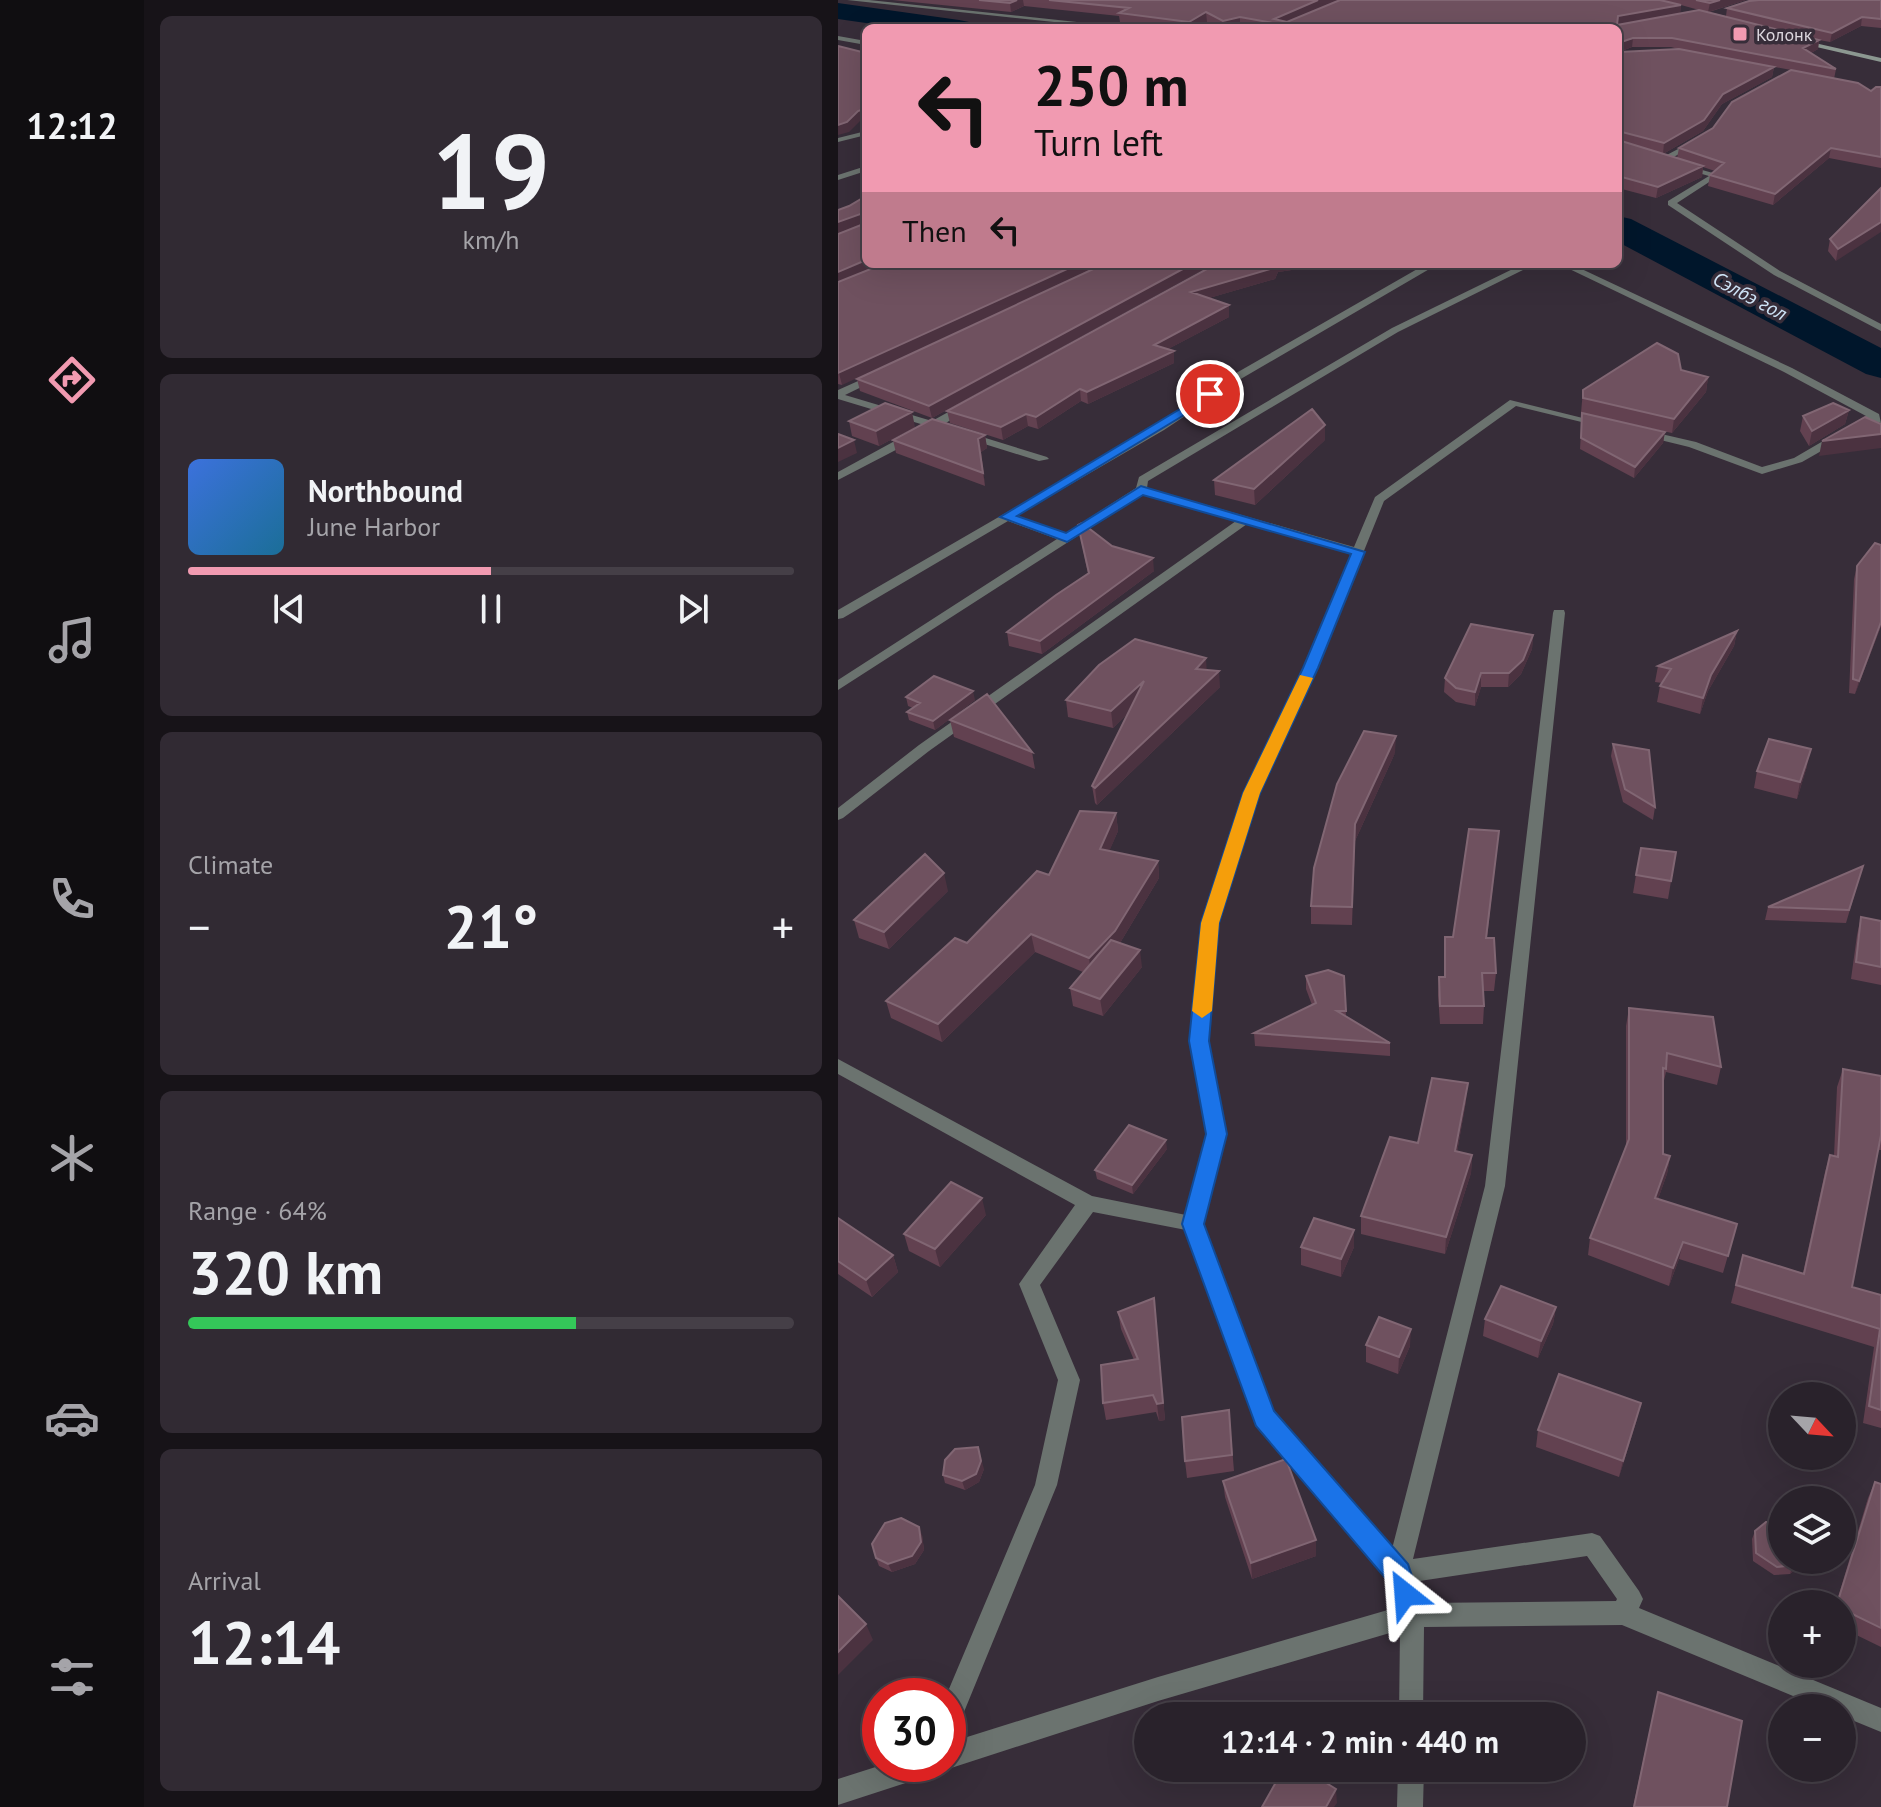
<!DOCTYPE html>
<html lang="en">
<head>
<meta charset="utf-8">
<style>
  body { margin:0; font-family:"PT Sans",sans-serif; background:#312a33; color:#f1f3f6; height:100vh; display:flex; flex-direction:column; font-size:30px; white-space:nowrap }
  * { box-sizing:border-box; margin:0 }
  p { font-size:26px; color:#a5a4a9 }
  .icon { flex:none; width:44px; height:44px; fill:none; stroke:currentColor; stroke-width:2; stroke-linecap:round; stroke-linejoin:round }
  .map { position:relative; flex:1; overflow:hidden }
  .side { display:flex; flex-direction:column; gap:16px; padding:16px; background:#171318; width:694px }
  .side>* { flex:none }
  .guide { position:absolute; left:24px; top:24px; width:760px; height:244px; border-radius:12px; box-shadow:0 8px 32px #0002,0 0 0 2px #453f47; background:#f19ab1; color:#111; overflow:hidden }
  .needle { width:52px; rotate:116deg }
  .fabs { position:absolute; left:930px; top:1382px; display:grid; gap:16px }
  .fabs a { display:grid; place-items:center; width:88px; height:88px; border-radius:50%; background:#29222b; box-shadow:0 8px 32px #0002,0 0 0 2px #453f47; font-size:40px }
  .speed { position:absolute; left:24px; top:1678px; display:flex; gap:16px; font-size:40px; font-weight:700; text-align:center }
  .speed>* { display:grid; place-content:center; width:104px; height:104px; border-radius:50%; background:#29222b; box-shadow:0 8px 32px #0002,0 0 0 2px #453f47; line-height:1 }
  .speed .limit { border:12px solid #d22; background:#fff; color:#111 }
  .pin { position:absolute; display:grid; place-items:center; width:68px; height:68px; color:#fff; margin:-34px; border:4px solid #fff; border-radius:50%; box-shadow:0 2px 8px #0007 }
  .me { position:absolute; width:88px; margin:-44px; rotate:332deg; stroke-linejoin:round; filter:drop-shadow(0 0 6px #0008) }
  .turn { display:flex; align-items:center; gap:28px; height:168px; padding:0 40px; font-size:36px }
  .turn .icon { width:104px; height:104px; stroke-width:2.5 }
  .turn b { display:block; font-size:56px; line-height:68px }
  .then { display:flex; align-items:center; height:76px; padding:0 40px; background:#0003; gap:16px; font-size:30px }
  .big { font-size:60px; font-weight:600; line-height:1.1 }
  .side .widget { flex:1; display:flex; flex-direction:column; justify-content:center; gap:12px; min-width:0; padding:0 28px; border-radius:12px; background:#312a33 }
  .side .dial { align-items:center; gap:0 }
  .dial b { font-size:104px; line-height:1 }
  .song { display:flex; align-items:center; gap:24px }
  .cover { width:96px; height:96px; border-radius:12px; background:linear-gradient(135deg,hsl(220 70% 55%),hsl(200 70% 35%)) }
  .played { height:8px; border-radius:4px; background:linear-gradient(90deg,#f19ab1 50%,#453f47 50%) }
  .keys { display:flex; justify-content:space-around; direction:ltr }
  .heat { display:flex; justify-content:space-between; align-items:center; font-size:44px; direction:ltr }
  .charge { height:12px; border-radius:6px; background:linear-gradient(90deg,#34c759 64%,#453f47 0) }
  .trip { position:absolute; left:296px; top:1702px; width:452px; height:80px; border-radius:40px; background:#29222b; box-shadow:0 8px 32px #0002,0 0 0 2px #453f47; font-weight:600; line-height:80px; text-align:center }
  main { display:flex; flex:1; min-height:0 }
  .dock { display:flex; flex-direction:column; width:144px; justify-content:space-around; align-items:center; background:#100e11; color:#a5a4a9 }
  .dock .icon { width:56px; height:56px }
  .dock .on { color:#f19ab1 }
  .dock b { font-size:36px; color:#f1f3f6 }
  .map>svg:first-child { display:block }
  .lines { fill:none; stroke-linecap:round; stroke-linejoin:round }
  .river { fill:#00162b; fill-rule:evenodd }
  .minor { fill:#6b736f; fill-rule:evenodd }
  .secondary { fill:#8c9891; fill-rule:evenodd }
  .wall { fill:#624150; fill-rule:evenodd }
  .shaded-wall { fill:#4b3240 }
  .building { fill:#6f515f; stroke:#816673; stroke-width:2 }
  .route { fill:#1a73e8; stroke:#114b97; stroke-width:2 }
  .slow { fill:#f59e0b }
  .poi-dot { fill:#f19ab1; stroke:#372d39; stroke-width:3 }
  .labels { text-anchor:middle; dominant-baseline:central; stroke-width:7; stroke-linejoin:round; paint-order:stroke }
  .far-poi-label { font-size:18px; fill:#ddd7de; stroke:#372d39; text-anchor:start }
  .far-water-label { font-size:20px; font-style:italic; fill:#cee3f6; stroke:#372d39 }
</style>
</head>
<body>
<main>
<nav class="dock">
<b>12:12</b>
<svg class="icon on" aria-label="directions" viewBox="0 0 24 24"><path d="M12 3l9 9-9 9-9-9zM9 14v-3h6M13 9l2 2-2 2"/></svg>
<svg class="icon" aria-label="music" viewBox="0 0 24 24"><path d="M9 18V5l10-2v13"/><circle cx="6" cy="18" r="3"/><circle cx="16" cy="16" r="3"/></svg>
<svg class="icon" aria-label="phone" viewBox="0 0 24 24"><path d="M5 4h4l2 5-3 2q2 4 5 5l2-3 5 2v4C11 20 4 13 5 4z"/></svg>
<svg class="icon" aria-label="climate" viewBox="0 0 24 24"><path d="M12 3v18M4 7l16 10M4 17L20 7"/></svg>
<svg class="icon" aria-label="car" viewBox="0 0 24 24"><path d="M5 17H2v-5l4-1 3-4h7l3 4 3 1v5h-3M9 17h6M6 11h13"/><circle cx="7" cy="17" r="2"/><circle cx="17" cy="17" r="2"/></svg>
<svg class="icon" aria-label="filters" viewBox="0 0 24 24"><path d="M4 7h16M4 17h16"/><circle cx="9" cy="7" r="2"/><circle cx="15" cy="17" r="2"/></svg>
</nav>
<section class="side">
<div class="widget dial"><b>19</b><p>km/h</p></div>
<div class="widget">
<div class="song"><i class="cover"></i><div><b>Northbound</b><p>June Harbor</p></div></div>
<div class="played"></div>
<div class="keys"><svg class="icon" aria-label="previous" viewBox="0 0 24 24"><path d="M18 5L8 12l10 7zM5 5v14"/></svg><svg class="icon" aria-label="pause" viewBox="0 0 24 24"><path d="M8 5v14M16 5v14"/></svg><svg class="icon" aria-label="next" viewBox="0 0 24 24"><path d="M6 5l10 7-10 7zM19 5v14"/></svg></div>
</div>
<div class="widget"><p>Climate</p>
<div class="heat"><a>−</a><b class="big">21°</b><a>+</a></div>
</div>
<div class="widget"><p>Range · 64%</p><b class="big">320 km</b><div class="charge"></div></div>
<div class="widget"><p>Arrival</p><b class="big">12:14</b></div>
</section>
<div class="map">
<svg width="1043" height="1807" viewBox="0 0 1043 1807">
  <rect width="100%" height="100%" fill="#372d39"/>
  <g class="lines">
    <path class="river" d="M0,3L121,20L131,22L135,28H63L0,19Z
      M780,216L793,219L1043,348V378L1028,374L780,242Z"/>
    <path class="minor" d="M9,0H31L295,28H273Z
      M0,36L28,41V45L0,40Z
      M28,131V135L0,142V138Z
      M857,140L864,142L826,162L780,148V144L825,157Z
      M843,164L882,175L839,203L942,271L1043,324V331L936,275L830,205V201L871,176L843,168Z
      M28,166V171L0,180V175Z
      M588,264H600L401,380L326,430L178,516L228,533L298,488L301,477L554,328L685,264H697L560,332L310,481L309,488L516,547L537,497L672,400L769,424L764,427L678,406L546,501L479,668L420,793L380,923L370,1041L388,1134L365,1224L435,1412L554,1549L647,1186L715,613L716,610H726L727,613L667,1186L575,1559L754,1533L762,1536L801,1591L805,1599L801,1608L1043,1708V1732L1004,1716V1708H984L784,1625L586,1627L585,1716H561L562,1630L320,1701L110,1769L101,1764H110V1743L320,1677L560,1607L551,1580L418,1425L348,1230L255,1212L202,1285L242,1380L219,1485L119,1729L110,1732V1696H108L197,1485L220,1380L181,1284L237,1205L0,1074V1059L254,1196L348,1215L370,1134L352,1041L364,923L406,793L465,668L513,554L409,524L91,751L5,818L0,820V808L81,745L398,521L305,494L0,690V680L219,539L170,521L5,618L0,619V610L318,426L393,376ZM749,1556L779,1599L778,1601L582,1603L575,1582Z
      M721,264H733L954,368L1041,414L1043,423L1036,421L964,462L924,474L851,447L802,435V431L806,430L858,442L924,467L956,458L1028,416L946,372Z
      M38,373L43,376L42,378L7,395L94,421L123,405L132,407L102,427L0,480V472L86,425L0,399V390Z
      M128,432L209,457L211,459L201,461L124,437L123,435Z
      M47,1764H99L95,1773L86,1777L0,1805V1779Z
      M560,1768H586L585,1807H559Z"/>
    <path class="secondary" d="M959,39L1043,58V62L957,42Z"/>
  </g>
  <path class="wall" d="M54,0H500L477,10L502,0H908L871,12L888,16L889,8L1043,0V28L1023,26L992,42L981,40L980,49L973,53L998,69L996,79L1033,91L1043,87V168L991,158L935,205L870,186L872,175L877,171L865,167L864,177L818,198L780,188V28H412L402,26L395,28H381L369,22L357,28H328L282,22L281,16L186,6L173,12ZM843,5L861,10L842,13ZM794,47H833L840,49L781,52ZM847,50L953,70L875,128L841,148L839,158L825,154L865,131L884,104L934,77L936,67Z
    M1043,188L998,261L990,251L992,239Z
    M28,196V264L4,385L0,384V234L27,223L0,234L11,206Z
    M266,264H375L94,418L22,391L19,379Z
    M378,264H495L440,272L437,279L371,298L391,317L330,349L336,351V363L250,404L243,401L200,429L190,426L165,440L112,423L109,411Z
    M843,370L870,377L868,392L834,433L743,413L745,390Z
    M1011,410L1007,424L971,446L962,431L965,416Z
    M744,413L827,432L825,443L796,478L742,449Z
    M11,421L77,427L41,446L14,436Z
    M147,435L149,448L143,452L147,486L58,453L55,440Z
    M487,440L417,505L377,495L376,480Z
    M240,525L316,571L204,654L171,646L169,632L250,574Z
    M1019,566L1043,626L1017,694L1011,693L1016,579Z
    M899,631L896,646L870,691L862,714L819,702L822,686L824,683L817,682L820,666Z
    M695,635L694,649L683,674L670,687H643L637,706L618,702L606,692L607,678Z
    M369,670L382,687L259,805L257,803L254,786L289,714L275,728L230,717L228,700Z
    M68,697L137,700L97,730L71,720L69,712L75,708L70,706Z
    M112,720L194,752L197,769L116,737Z
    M775,744L817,807L815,820L785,802L773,756Z
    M557,753L517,841L514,925L473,924V906Z
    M969,766L959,799L916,788L919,771Z
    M278,813L280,831L271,851L320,861L321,878L282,943L304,967L265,1016L235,1006L232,988L245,972L197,952L104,1042L53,1018L48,1001L129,943L211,875Z
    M661,831L649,938L658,973L656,991H645L646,1006L645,1024H602L600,995L601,977H606L607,937H615Z
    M838,852L830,899L795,893L798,875Z
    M1025,866L1008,923L927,920L930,907Z
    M110,891L51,949L21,938L16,920Z
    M1023,917L1043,921V985L1013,979L1019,935Z
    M468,976H506L508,1016L552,1043V1056L417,1046L416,1033L474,1005L468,989Z
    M791,1008L883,1067L879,1085L828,1072L825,1085V1154L832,1156L829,1174L820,1199L899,1224L885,1273L841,1259L831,1286L750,1255L752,1238L788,1147V1026Z
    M1005,1069L1043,1076V1150H1040L1014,1287L1043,1295V1428L1025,1423L1036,1347L893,1303L905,1255L965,1273L987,1172L992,1155L996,1156L999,1087Z
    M628,1101L619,1152L634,1155L633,1173L607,1254L523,1234V1216L580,1143Z
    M329,1149L295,1194L259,1179L257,1170Z
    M148,1215L102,1267L71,1251L66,1234Z
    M0,1218L55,1255L60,1272L34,1297L0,1274Z
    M463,1247H516L503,1277L463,1265Z
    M316,1298L327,1420L321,1421L318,1412L268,1420L265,1403L296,1360L283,1329L280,1312Z
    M718,1307L715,1324L700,1358L645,1336L647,1319Z
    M528,1345L572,1346L560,1374L528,1362Z
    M391,1410L396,1471L349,1478L347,1461Z
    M799,1419L781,1477L698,1447L700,1430Z
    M146,1469L141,1482L127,1490L107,1483L105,1475Z
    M385,1481L478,1556L414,1579L387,1497Z
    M1037,1482L1043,1484V1647L1004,1628V1604H998L1030,1498Z
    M917,1531L944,1560H968L952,1574L936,1575L915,1561L914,1539Z
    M84,1535L86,1550L77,1564L54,1572L41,1566L38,1558Z
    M820,1692L889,1807H795Z"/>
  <path class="shaded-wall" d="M179,0H185L186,6L173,12L172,3Z
    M480,0H500L445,25L436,19Z
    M882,0H908L870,12L872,3Z
    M843,5L842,14L779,28L780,16Z
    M368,12L369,22L357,28H351V22Z
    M402,17V26L385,28V21Z
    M1024,17L1023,26L992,42L994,33Z
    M795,38L794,47L780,52V43Z
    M981,40L980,49L964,58L965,48Z
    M936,67L934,77L884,104L865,131L825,154L826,143L885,94Z
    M28,108V119L22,121L11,132L0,135V125L20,111Z
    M993,148L991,158L935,205L937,194Z
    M865,166L864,177L818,198L820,187Z
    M25,213L27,223L0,234V222Z
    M1043,222V232L998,261L1000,249Z
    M28,260V264H46L0,284V272Z
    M240,264H265L4,385L1,373Z
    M354,264H375L94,418L91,406Z
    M438,264H495L440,272L437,279L354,303L353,292Z
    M391,305V317L317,356L316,345Z
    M336,351V363L250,404L249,392Z
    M870,377L868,392L834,433L836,419Z
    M242,389L243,401L200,429L198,417Z
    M1011,410L1007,424L971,446L974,431Z
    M74,412L77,427L41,446L38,431Z
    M188,414L190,426L165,440L163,427Z
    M487,425V440L417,505L416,489Z
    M827,432L825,443L796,478L797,467Z
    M1043,434V448L981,456L984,441Z
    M147,435L149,448L143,452L147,486L140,439Z
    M16,440L19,453L0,462V448Z
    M315,558L316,571L204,654L202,641Z
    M1043,622V626L1017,694L1021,681Z
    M899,631L896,646L870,691L862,714L865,698L873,675Z
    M695,635L694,649L683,674L670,687L671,673Z
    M368,658L369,675L358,669Z
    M381,671L382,687L259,805L257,788Z
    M643,673V687L637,706V692Z
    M306,681L308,697L275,728L273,711Z
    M135,691L137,700L97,730L95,721Z
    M558,736L557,753L517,841L514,925L517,824Z
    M973,749L969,766L959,799L962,782Z
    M278,813L280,831L265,866L262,849Z
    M320,861L321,878L279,948L253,976L251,958Z
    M106,873L110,891L51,949L46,932Z
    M193,934L197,952L104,1042L100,1024Z
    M302,950L304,967L265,1016L262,999Z
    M630,1083L628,1101L616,1169L617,1151Z
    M328,1140L329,1149L295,1194L294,1185Z
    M634,1155L633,1173L607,1254L608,1237Z
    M832,1156L829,1174L814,1216L817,1198Z
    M144,1198L148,1215L102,1267L97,1249Z
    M516,1230V1247L503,1277V1259Z
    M845,1242L841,1259L831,1286L835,1268Z
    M55,1255L60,1272L34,1297L28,1280Z
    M316,1298L327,1420L321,1421L319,1404Z
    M718,1307L715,1324L700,1358L703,1341Z
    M573,1329L572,1346L560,1374L561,1357Z
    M803,1403L799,1419L781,1477L785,1461Z
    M140,1447L146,1469L141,1482L127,1490L124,1481Z
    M81,1527L84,1535L86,1550L77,1564L54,1572L50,1564Z
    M478,1540V1556L414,1579L413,1563Z
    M961,1560H968L952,1574L955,1565Z
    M28,1624L35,1640L0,1675V1652Z
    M498,1789L499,1803L496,1807H488Z"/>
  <path class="building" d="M141,0H179L172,3Z
    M211,0H480L436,19L449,22L502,0H822L843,5L780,16L779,25L861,10L981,40L965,48L998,69L834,38H795L780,43V28H451L446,25L402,17L385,21L368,12L351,22L281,13L291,8Z
    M858,0H882L872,3Z
    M921,0H1043V19L1024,17L994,33L889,8L911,1Z
    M0,46L28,53V108L20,111L9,122L0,125Z
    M841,49L936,67L885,94L866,120L826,143L780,131V51L782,52Z
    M953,70L1020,83L1033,91L1038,87H1043V157L993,148L937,194L872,175L886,163L841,148L875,128L894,102Z
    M780,139V140L865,166L820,187L780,176Z
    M1043,188V222L1000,249L992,239Z
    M28,196V215L25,213L0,222V210L11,206Z
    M28,223V260L0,272V234Z
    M45,264H240L0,373V282Z
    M266,264H354L91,406L19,379Z
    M378,264H438L436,268L353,292L391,305L316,345L336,351L249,392L242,389L198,417L188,414L163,427L109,411Z
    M819,343L840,354L843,370L870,377L836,419L745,398V390Z
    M47,403L74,412L38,431L11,421Z
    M995,403L1011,410L974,431L965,416Z
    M474,409L487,425L416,489L376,480Z
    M744,413L827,432L797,467L743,438Z
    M1027,417L1043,424V434L984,441Z
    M94,419L147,435L140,439L145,473L55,440Z
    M0,434L16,440L0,448Z
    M244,523L274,546L315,558L202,641L169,632L218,595L251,573L240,525Z
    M1037,543L1043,545V622L1021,681L1015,679L1019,566Z
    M633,624L695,635L685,660L671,673H643L637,692L618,688L607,678Z
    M899,631L873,675L865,698L822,686L833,669L820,666Z
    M297,639L368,658L358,669L381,671L257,788L254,786L306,681L273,711L228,700L261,665Z
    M96,676L135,691L95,721L69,712L82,703L68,697Z
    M149,694L194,752L112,720Z
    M526,731L558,736L517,824L514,907L473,906L476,868L499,784Z
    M931,739L973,749L962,782L919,771Z
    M775,744L811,750L817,807L787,789Z
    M242,811L278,813L262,849L320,861L277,931L251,958L193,934L100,1024L48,1001L117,938L129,943L199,871L211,875Z
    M631,829L661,831L648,938H656L658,973H644L646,1006H602L601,977H607V937H615Z
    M803,848L838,852L833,881L798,875Z
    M87,854L106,873L46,932L16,920Z
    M1025,866L1011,910L930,907Z
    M1023,917L1043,921V967L1018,962Z
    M273,940L302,950L262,999L232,988Z
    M490,970L506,976L508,1011H499L552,1043L416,1033L478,1003L468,976Z
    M791,1008L875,1017L883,1067L829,1053L828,1069L825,1068V1154L832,1156L817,1198L899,1224L890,1256L845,1242L835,1268L752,1238L791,1139Z
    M1005,1069L1043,1076V1135L1014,1287L1043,1295V1410L1031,1406L1042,1329L898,1285L905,1255L966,1274L992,1155L1000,1157Z
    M594,1078L630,1083L617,1151L634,1155L608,1237L523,1216L552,1137L580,1143Z
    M291,1125L328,1140L294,1185L257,1170Z
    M113,1182L144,1198L97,1249L66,1234Z
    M0,1218L55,1255L28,1280L0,1261Z
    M476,1218L516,1230L503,1259L463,1247Z
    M663,1286L718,1307L703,1341L647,1319Z
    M316,1298L325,1403L319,1404L315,1395L265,1403L263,1365L300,1359L280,1312Z
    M541,1317L573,1329L561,1357L528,1345Z
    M721,1374L803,1403L785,1461L700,1430Z
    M391,1410L394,1455L347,1461L344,1417Z
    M140,1447L143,1461L138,1474L124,1481L105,1475L107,1460L117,1449Z
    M448,1459L478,1540L413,1563L385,1481Z
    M1037,1482L1043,1484V1628L1004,1609V1604H999Z
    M63,1518L81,1527L83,1542L74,1556L50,1564L38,1558L34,1544L47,1523Z
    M928,1522H944V1560H961L955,1565L939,1567L918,1553L917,1531Z
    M0,1596L28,1624L0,1652Z
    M820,1692L904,1721L889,1807H796Z
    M446,1768H464L498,1789L488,1807H424Z"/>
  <path class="route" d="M372,391L376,392V397L179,516L228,533L303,486L527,552L480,668L422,793L381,923L371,1041L389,1134L366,1224L436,1411L570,1564L580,1594L576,1603L567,1607L558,1603L549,1580L418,1426L344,1224L368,1134L351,1041L363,923L405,793L465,668L513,554L305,495L229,542L162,517Z"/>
  <path class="slow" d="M462,675L475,678L422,793L381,923L374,1011L364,1018L354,1011L363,923L405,793Z"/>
  <rect class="poi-dot" x="894" y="26" width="16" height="16" rx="4"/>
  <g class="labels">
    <g class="far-poi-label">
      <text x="918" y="34">Колонк</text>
    </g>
    <g class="far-water-label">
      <text transform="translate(912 296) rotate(28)">Сэлбэ гол</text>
    </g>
  </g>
</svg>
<div class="fabs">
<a><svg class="needle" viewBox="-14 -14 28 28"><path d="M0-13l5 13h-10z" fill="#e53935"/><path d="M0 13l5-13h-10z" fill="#a5a4a9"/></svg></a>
<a><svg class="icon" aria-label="layers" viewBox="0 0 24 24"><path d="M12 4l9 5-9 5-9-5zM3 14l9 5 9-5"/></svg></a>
<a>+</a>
<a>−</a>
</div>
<div class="speed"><div class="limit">30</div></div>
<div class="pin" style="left:372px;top:394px;background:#d93025"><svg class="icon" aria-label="arrive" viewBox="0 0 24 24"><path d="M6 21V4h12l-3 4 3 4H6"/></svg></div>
<svg class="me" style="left:567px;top:1594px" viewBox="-20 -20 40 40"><path d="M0-17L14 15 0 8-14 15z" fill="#1a73e8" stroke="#fff" stroke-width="4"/></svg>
<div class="trip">12:14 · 2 min · 440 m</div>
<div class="guide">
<div class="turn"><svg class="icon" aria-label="left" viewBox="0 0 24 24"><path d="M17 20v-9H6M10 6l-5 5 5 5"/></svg><div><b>250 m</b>Turn left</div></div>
<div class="then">Then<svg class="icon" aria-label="left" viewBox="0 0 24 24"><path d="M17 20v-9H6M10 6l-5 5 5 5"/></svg></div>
</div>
</div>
</main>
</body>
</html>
